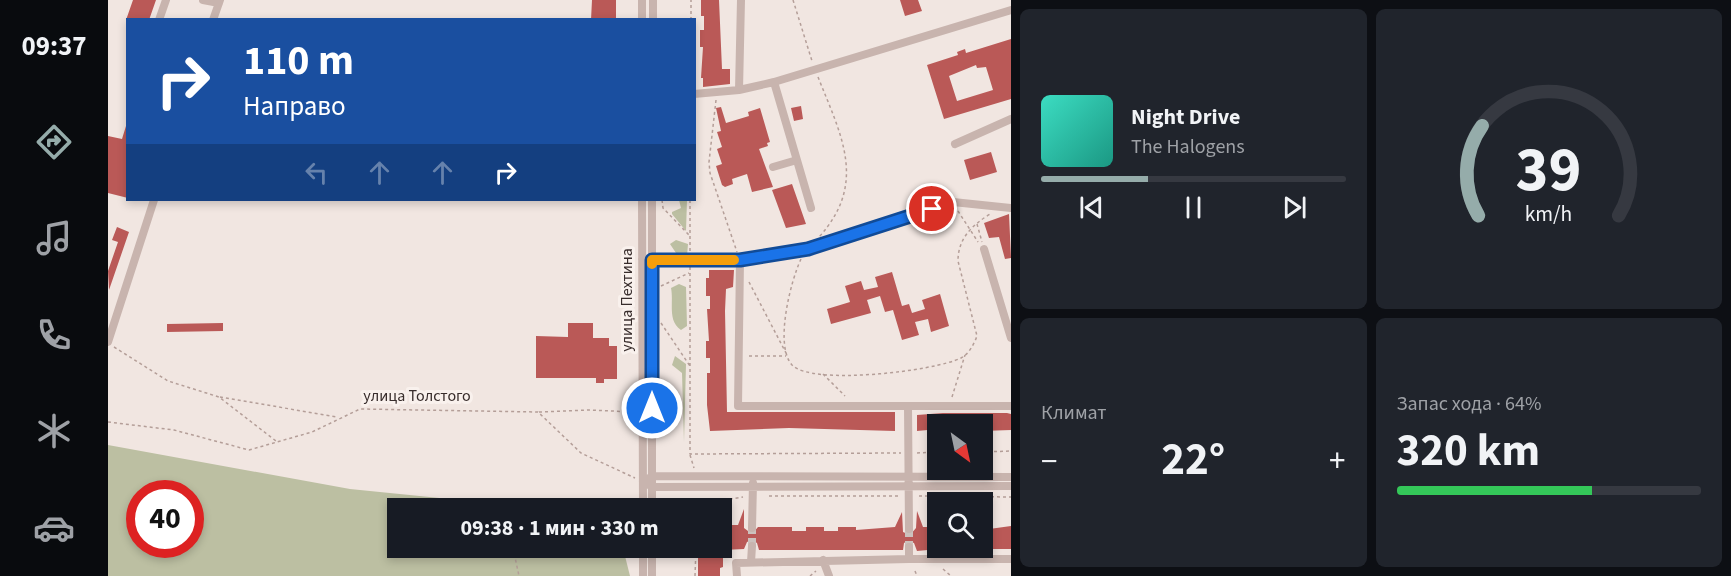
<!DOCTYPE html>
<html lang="ru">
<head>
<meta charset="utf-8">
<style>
  body { margin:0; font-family:"Source Sans 3",sans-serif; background:#20242c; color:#f1f3f6; height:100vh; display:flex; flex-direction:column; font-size:22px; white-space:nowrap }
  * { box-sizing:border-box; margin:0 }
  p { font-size:20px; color:#9ea1a6 }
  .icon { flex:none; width:33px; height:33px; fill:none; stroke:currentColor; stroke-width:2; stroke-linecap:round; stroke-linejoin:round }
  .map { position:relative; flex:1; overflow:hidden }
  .sheet { display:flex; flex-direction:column; gap:9px; padding:9px; background:#0d0f14; width:720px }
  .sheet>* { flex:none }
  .top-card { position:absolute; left:18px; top:18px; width:570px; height:183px; border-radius:0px; box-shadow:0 3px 9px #0003; background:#1a4fa0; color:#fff; overflow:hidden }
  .needle { width:39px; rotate:147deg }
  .tools { position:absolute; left:819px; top:414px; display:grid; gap:12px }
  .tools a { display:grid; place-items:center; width:66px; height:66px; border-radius:0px; background:#171b24; box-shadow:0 3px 9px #0003; font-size:30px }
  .speed { position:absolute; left:18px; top:480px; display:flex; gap:12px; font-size:30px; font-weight:700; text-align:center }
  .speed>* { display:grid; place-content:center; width:78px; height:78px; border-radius:50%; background:#171b24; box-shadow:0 3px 9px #0003; line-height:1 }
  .speed .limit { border:9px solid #d22; background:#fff; color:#111 }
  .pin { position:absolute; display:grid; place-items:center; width:51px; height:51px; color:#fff; margin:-26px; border:3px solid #fff; border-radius:50%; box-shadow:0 2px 6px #0007 }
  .me { position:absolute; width:66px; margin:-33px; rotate:0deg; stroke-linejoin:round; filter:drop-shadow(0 0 4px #0008) }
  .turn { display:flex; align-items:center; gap:21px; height:126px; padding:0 18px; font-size:27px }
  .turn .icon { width:78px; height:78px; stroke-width:2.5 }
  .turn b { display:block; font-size:42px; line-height:51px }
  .lanes { display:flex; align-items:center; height:57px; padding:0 18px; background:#0003; justify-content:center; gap:30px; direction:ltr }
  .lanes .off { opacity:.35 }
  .big { font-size:45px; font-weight:700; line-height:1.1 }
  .sheet .card { flex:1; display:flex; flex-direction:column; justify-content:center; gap:9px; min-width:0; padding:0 21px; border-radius:9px; background:#20242c }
  .sheet .dial { align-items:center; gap:0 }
  .dial svg { height:156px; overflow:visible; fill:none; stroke:#363941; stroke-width:7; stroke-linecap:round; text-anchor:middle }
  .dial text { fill:#f1f3f6; stroke:none }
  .song { display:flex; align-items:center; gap:18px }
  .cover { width:72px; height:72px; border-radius:9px; background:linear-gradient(135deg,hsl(170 70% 55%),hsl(170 70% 35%)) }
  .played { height:6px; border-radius:3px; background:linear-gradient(90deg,#95acaa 35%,#363941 35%) }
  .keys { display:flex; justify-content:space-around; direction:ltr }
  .heat { display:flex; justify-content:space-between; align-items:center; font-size:33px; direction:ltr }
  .charge { height:9px; border-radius:4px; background:linear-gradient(90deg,#34c759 64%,#363941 0) }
  .sheet .tiles { flex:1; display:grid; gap:9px; grid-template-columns:repeat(2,1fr) }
  .trip { position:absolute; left:279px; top:498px; width:345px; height:60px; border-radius:0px; background:#171b24; box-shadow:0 3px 9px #0003; font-weight:700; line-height:60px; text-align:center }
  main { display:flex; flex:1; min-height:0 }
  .menu { display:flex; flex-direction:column; width:108px; justify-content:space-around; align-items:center; background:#090b0e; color:#9ea1a6 }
  .menu .icon { width:42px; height:42px }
  .menu .on { color:#95acaa }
  .menu b { font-size:27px; color:#f1f3f6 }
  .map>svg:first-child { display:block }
  .green { fill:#bcbfa2; fill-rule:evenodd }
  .building { fill:#ba5957; fill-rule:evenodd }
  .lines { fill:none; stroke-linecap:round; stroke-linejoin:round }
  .minor-tunnel { stroke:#ccc1bd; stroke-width:8; stroke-dasharray:8 4; stroke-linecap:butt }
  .path { stroke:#b49e98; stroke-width:1.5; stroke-dasharray:3 3; stroke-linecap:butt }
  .minor { stroke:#c8b4ae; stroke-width:8 }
  .route-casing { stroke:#114b97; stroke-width:15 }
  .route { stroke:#1a73e8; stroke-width:10 }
  .slow { stroke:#f59e0b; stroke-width:10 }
  .labels { text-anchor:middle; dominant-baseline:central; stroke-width:6; stroke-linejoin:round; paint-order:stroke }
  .street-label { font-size:16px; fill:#382d2c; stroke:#f9f1ed }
</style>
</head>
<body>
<main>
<nav class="menu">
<b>09:37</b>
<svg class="icon on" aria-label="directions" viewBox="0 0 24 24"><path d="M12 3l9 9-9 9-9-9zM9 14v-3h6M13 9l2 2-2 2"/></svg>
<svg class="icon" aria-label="music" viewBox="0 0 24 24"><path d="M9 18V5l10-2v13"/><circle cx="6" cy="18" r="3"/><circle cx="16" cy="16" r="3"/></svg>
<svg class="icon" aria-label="phone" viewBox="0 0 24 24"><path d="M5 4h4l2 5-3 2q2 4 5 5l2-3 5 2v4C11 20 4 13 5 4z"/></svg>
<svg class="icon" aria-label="climate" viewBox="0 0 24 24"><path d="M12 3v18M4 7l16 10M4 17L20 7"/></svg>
<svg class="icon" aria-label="car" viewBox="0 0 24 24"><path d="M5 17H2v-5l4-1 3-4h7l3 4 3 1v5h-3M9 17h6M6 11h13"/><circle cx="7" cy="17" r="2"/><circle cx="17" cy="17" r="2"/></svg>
</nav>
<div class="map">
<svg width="903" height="576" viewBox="0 0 903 576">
  <rect width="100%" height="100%" fill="#f1e6e1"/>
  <path class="green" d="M571,200H579L578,231L564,214V212L573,208Z
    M568,240L580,244L579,256H570L562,244Z
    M571,284L578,287L579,326L573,330C559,321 566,302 563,288Z
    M567,356L578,364L576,442L574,373L564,365Z
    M0,445L242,489L381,503L399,508H290V548H515L522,576H0ZM32,494H82V544H32Z"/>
  <path class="building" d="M25,0H48L41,20H18Z
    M484,0H508V20H483Z
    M593,0H611L614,69H622V84L595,87V78H593L595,47H592V30H596V16H593Z
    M792,0H810L814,11L797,16Z
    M903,39V99L836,119L819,65L850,55L849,52L857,49L858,53ZM868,65L869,68L878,67L885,90L849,101L841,76Z
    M693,106L695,119L686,121L683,108Z
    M613,107L618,123L641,116L640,112L652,108L662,142L659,143L660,146L651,149L665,187L644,192L639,174L624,179L625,184L617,187L614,185L608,166L614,164L609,149L614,147L609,132L613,131L608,108Z
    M18,126H20V198L0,193V136L14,139Z
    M883,152L889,172L862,180L856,160Z
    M684,184L698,224L678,228L664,190Z
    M901,214L903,258L897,259L891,237L881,238L876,223Z
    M9,227L21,232L1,290L0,271L10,242L4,240Z
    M601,270H626L625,287L618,289L617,311L619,412H787V431L681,428L602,431L599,405V373H602V358H598V341H601L599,309H602V296H598V278H601Z
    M784,272L794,306L801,304L804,313L817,309L814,300L832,294L841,326L823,332L820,319L807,322L811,335L794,340L785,310L777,312L772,296L759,300L763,313L723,324L719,309L742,302L737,286L753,281L756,290L770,287L767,277Z
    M115,323V331L59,332V324Z
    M460,323H485V338H501V346H509V379H496V383H488V378H428V336L460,337Z
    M835,413H899L903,414V430L874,431V424H830V429L809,431V415Z
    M636,509V528L644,534L650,527H684V531H698V527H716V531H730V527H748V530L787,527L794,512L795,532L802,535L808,528L809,511L815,527H830V549L809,551L806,543L800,541L796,543L795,550H651L649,543L644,540L639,542L636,549L615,550V567L612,568V576H590V548H614V525H630Z
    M903,526V549H874V530Z"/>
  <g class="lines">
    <path class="minor-tunnel" d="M801,529V547
      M644,546V528"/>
    <path class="path" d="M685,0L704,61
      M583,20V0
      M710,77C733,135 760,183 711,237
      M608,100L601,162L602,173L629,252
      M554,200L555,208L581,235
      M582,200V251
      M850,211L870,242
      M869,224L874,242
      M693,259C683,280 666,345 684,365C704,386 827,371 853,358C861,354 866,344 869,336L850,261C850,239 863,226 882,214
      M582,267V454L793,453
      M641,282L678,353
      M553,286L581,273
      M553,323L582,366
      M6,347L60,381L111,397L168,441
      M641,356H678
      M715,374L737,396
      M112,397L229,417
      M844,397L857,355
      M431,412L482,410L525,412
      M0,422L66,430L141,450L204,432L252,409L430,412L473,453L527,478
      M874,452L903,451
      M809,453L830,452
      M582,455L586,468
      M661,496H791
      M811,496L903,497
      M442,508L446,506L467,508
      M590,508V504L635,497
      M405,548L411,576
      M835,569L843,576
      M807,571L809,576
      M587,576L588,548
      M702,576L708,571"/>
    <path class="minor" d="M95,0L111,3
      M534,0V20
      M51,20L58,0
      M105,20L112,0
      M545,20V0
      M666,82L903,10
      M631,90L666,82L703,208
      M586,94L631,90L633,0
      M847,144L903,119
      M665,167L689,160
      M534,200L535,508
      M544,200V508
      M876,249L903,338
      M534,259L632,260L630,406H903
      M632,260L700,249L845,202L903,208
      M0,342L46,200
      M800,406L801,529
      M535,481L544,487L903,486
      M535,481L545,476L903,477
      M644,528L645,483
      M535,548V576
      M801,559H903
      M715,560L721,576
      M643,562L644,546
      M544,576V548
      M629,576L628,563L801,559V547"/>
  </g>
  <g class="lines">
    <g class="route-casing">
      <path id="route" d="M544,408V260H632L700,249L824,209"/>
    </g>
    <use href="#route" class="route"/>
    <path class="slow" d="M544,264V260H626"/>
  </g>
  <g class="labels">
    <g class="street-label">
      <text transform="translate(519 300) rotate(-90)">улица Пехтина</text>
      <text x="309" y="396">улица Толстого</text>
    </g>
  </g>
</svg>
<div class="tools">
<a><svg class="needle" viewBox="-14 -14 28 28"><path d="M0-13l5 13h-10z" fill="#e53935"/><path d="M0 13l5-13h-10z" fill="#9ea1a6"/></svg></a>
<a><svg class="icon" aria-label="search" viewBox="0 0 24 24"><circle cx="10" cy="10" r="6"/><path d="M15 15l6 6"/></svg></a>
</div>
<div class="speed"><div class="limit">40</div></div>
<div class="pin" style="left:824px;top:209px;background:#d93025"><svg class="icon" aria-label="arrive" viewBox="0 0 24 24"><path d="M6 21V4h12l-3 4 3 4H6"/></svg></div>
<svg class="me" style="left:544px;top:408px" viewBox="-20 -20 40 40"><circle r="17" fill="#1a73e8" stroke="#fff" stroke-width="3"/><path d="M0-11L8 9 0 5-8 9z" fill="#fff"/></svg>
<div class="trip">09:38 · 1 мин · 330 m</div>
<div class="top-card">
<div class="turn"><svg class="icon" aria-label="right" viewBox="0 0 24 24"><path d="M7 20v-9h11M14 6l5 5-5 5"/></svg><div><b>110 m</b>Направо</div></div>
<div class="lanes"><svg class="icon off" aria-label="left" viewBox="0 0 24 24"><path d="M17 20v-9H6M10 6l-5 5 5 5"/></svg><svg class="icon off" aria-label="ahead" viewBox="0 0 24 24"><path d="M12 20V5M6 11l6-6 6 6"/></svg><svg class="icon off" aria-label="ahead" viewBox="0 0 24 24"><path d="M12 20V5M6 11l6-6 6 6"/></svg><svg class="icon" aria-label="right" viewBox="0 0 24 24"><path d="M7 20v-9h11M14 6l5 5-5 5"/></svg></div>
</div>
</div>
<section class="sheet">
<div class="tiles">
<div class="card">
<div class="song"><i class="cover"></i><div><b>Night Drive</b><p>The Halogens</p></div></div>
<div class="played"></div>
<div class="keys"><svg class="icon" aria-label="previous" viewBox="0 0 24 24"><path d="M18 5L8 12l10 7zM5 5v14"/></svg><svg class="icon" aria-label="pause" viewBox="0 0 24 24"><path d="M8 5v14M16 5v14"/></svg><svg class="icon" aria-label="next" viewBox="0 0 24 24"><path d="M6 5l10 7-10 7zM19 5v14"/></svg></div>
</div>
<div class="card dial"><svg viewBox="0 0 100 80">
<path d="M14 69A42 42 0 1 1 86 69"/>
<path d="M14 69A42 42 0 0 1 16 23" stroke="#95acaa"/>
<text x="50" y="56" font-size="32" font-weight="700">39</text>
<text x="50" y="72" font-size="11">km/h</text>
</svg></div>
<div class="card"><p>Климат</p>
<div class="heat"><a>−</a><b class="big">22°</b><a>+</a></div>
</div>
<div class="card"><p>Запас хода · 64%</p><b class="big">320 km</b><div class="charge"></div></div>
</div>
</section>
</main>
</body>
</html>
